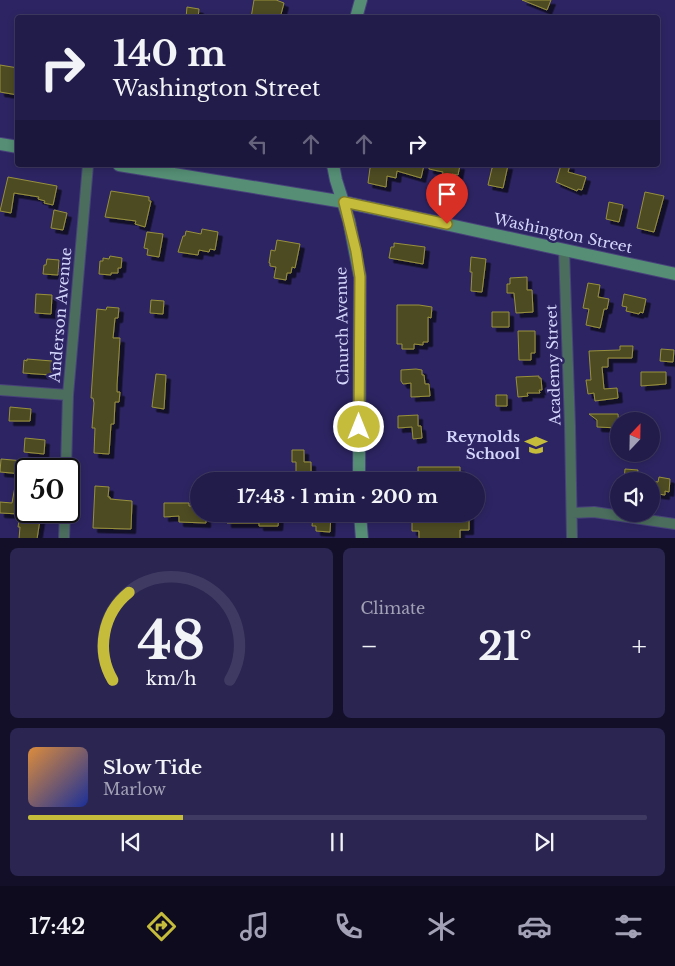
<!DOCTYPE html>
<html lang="en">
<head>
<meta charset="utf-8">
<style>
  body { margin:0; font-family:"Libre Baskerville",serif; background:#2a2551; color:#f1f3f6; height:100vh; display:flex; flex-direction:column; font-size:19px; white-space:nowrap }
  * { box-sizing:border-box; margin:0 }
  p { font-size:16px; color:#a2a1b5 }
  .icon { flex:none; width:28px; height:28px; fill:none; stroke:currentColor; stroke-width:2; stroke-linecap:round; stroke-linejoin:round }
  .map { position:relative; height:538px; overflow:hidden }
  .side { display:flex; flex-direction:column; gap:10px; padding:10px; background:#130f29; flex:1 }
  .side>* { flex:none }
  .guide { position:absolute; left:15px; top:15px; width:645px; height:152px; border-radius:5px; box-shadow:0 2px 8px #0003,0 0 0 1px #3f3a62; background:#221c4a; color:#f1f3f6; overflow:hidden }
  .needle { width:32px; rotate:22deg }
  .tools { position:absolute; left:610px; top:412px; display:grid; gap:10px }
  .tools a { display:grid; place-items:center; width:50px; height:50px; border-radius:50%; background:#221c4a; box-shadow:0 2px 8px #0003,0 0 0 1px #3f3a62; font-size:25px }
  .speed { position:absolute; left:15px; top:458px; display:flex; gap:10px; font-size:25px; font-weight:700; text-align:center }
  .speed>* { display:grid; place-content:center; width:65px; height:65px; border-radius:50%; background:#221c4a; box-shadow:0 2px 8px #0003,0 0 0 1px #3f3a62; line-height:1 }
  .speed .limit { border:2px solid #111; border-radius:8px; background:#fff; color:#111 }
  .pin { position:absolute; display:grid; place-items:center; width:42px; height:42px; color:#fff; margin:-51px -21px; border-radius:50% 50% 50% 0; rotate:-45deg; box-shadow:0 0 5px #0007 }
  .pin .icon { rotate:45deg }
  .me { position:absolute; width:55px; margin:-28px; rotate:0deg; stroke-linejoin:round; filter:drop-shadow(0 0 4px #0008) }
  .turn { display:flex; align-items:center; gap:18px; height:105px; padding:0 15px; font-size:22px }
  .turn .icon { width:65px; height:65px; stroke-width:2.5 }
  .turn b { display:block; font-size:35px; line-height:42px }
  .lanes { display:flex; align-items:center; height:48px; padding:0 15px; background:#0003; justify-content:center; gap:25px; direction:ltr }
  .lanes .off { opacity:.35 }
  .big { font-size:38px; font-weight:800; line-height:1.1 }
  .side .tile { flex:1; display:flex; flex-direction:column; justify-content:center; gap:8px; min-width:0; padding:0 18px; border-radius:8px; background:#2a2551 }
  .side .dial { align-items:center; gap:0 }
  .dial svg { height:130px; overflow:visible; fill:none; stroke:#3f3a62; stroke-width:7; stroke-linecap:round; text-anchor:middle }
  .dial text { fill:#f1f3f6; stroke:none }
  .song { display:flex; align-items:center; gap:15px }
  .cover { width:60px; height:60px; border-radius:8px; background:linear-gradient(135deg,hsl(30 70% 55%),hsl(230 70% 35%)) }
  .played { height:5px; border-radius:2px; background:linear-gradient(90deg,#c6bc3c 25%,#3f3a62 25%) }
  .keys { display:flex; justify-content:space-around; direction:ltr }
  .heat { display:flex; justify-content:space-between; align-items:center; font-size:28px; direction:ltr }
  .side .tiles { flex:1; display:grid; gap:10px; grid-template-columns:1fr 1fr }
  .tile:last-child { grid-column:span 2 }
  .trip { position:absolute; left:190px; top:472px; width:295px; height:50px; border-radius:25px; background:#221c4a; box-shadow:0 2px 8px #0003,0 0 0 1px #3f3a62; font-weight:800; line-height:50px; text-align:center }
  .menu { display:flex; height:80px; justify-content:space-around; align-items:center; background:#0e0b1e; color:#a2a1b5 }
  .menu .icon { width:35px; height:35px }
  .menu .current { color:#c6bc3c }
  .menu b { font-size:22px; color:#f1f3f6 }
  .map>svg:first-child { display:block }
  .building { fill:#4e4b22; stroke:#97903c; filter:url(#shadow) }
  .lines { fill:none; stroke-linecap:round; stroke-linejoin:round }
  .minor-casing { stroke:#48417b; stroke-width:12 }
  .secondary-casing { stroke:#48417b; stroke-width:14 }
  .minor { stroke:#4a6d5d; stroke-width:10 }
  .secondary { stroke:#558e75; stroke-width:12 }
  .route-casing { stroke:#817a27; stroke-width:12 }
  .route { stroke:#c6bc3c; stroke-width:9 }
  .labels { text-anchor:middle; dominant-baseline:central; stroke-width:5; stroke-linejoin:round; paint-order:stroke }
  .street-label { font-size:15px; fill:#d4d5fb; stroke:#2d2563 }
  .poi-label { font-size:15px; font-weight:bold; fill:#d4d5fb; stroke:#2d2563; text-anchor:end }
</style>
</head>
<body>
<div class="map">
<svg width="675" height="539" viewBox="0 0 675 539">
  <defs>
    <filter id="shadow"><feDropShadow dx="4.5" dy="4.5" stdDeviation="0" flood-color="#0009"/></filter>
  </defs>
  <rect width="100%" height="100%" fill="#2d2563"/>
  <path class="building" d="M254,0H276L284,3L280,18H251Z
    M522,0H551L547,10Z
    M187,7L199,9L198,18H186Z
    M0,65L18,68V95L0,92Z
    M376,165H424L421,178L397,171L396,178L387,176L386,187L368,183L370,168Z
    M429,165H460L458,175L452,174L450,184L441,182L443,172L429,169Z
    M494,165H508L503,188L488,185L492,168H493Z
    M561,165H570L568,172L586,177L582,190L578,189L577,191L556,182Z
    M8,177L57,186L53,205L44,203L45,201L38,199L39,197L14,193L11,213L0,211Z
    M111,191L149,197V201H151L145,227L135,224L136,221L105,217Z
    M645,192L664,196L654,232L637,228Z
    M609,202L623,205L619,222L606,219Z
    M54,210L67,213L63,230L51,228Z
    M202,229L218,232L215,250L210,249L209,252L199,250L198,255L178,252L183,236H185L186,231L201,234Z
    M147,232L163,234L159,257L147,255L148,249L144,248Z
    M277,240L300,244L295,268L292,267L291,273H287L286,280L274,278L276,267L270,266V263H269L271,250L275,251Z
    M394,243L425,247L423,264L389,258L391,247H394Z
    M110,256L122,258L121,268H118V273H111V275L99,274L100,261H103V258L109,259Z
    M471,257L486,259L482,292L471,291L472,272H470Z
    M47,259L59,260L58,275L43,274L44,265H46Z
    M527,277V290H532L533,312L516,313L514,293H507V284H510V278Z
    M588,283L600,285L598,297L609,299L607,309H604L600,328L586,325L589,309L583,308Z
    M36,294L52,295L51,314L35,313Z
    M624,294L646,299L643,313L640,312L639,314L626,311L627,307L622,306Z
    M151,300L164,301L163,314L150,313Z
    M397,305H419L432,307L431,318L428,317V342H423V345L414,344V349H402V344H397Z
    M107,307L119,308L118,318H115L113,338H120L117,385V392H120L119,402H115L114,424H111L109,454L94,453L95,428H92L94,403L93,398H91L97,309L106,310Z
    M492,312H509V327H492Z
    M518,331H535V353H531V360H519Z
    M620,346H633L632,358H608V367H602L604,389L617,388L618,398L595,401L594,393L588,394L586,380H591L589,351L620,350Z
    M661,349L674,350L673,362L660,361Z
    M27,359L52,361L51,375L23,373L24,360L27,361Z
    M416,369L422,370V375H424L425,384H429L430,396L411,397V383L403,384L401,381V370Z
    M641,372H666V384L641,386Z
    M156,374L166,375L164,409L152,407Z
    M539,376V378H541L542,390H539L540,393H527L528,396L518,397L516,377Z
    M496,395H507V406H496Z
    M10,407L31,409L30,421H9Z
    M589,414H618L619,428L597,427V420Z
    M418,415V426H421L422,438L413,439L412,427L398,428V416Z
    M25,438L45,440L44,454L24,452Z
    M292,450H304V462H311V481H296V462H292Z
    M1,459L24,461L23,474L0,472Z
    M418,467H460V481H418Z
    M625,469L638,470L636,481H624Z
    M659,477L670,479L669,492L665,491V495L651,493V481L658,482Z
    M16,481L26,483V511L41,513L37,539H19L20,527H18L20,514L0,513V502L12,503Z
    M95,486L109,487L108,497H110V499L132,501L131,529L93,528Z
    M164,503H189V506H199V514H206V523L179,522V516L164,517Z
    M227,514H279L278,526H259V523H227Z
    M316,514H331L330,532L316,531V526H312L313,516H316Z
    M412,514H469V530H460V539H419V531H412Z"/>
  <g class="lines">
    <g class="minor-casing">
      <path id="minor" d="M564,250L570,426L572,539
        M0,390L68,395
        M66,469L68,395L88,165
        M572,513L594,512L675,524
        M64,539L65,511"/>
    </g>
    <g class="secondary-casing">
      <path id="secondary" d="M356,18L361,0
        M0,144L18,147
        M119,165L344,202L675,274
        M333,165L336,180L349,221L360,277L359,481
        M360,514L362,539"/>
    </g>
    <use href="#minor" class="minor"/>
    <use href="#secondary" class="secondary"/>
  </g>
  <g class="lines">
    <g class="route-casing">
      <path id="route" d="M359,427L360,277L356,251L344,202L447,224"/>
    </g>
    <use href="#route" class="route"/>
  </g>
  <defs>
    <g id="school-bare" transform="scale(1.725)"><path d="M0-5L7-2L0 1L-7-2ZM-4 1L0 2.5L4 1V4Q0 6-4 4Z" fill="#c6bc3c" stroke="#2d2563" stroke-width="2.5" paint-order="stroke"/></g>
  </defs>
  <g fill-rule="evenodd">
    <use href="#school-bare" x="536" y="445"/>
  </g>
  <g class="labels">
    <g class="street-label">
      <text transform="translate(563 233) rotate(12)">Washington Street</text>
      <text transform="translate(60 315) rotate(-85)">Anderson Avenue</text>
      <text transform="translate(342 326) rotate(-91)">Church Avenue</text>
      <text transform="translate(553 365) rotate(-92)">Academy Street</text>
    </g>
    <g class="poi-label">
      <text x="520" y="436">Reynolds<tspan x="520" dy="17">School</tspan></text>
    </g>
  </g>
</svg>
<div class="tools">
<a><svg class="needle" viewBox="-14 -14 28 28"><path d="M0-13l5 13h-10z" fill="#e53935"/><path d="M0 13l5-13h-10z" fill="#a2a1b5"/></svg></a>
<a><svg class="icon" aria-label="sound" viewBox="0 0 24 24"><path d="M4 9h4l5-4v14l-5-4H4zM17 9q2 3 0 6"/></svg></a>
</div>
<div class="speed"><div class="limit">50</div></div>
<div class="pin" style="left:447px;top:224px;background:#d93025"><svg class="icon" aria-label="arrive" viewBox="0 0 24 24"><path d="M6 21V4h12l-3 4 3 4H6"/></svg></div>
<svg class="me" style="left:359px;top:427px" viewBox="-20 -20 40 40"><circle r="17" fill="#c6bc3c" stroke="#fff" stroke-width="3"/><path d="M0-11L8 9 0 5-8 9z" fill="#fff"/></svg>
<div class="trip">17:43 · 1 min · 200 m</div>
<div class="guide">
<div class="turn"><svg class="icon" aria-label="right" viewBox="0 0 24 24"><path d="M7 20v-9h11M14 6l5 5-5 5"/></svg><div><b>140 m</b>Washington Street</div></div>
<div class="lanes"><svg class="icon off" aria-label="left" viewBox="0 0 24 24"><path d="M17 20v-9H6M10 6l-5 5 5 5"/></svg><svg class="icon off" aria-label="ahead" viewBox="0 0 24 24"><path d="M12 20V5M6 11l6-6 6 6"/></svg><svg class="icon off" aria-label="ahead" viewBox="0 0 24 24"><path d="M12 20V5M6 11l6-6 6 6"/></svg><svg class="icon" aria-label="right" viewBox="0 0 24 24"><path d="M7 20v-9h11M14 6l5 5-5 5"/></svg></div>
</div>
</div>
<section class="side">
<div class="tiles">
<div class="tile dial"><svg viewBox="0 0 100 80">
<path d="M14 69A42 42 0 1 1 86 69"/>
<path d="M14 69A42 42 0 0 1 24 15" stroke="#c6bc3c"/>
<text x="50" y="56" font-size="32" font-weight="700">48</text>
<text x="50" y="72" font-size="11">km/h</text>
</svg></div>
<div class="tile"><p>Climate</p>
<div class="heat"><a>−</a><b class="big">21°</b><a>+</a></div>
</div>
<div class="tile">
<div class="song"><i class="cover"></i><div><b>Slow Tide</b><p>Marlow</p></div></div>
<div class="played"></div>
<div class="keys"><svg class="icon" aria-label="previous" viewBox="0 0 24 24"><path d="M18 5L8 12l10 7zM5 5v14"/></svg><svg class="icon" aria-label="pause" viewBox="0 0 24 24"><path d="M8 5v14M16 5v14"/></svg><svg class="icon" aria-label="next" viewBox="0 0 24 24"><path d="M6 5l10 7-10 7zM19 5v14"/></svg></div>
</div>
</div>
</section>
<nav class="menu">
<b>17:42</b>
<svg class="icon current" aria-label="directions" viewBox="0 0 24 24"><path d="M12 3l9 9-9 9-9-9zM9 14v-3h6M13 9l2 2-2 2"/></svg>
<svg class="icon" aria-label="music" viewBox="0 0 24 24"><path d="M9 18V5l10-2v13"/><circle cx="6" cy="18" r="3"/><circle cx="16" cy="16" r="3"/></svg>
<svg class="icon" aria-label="phone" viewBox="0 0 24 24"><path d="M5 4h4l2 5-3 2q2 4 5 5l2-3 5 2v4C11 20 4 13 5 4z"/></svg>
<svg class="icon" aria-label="climate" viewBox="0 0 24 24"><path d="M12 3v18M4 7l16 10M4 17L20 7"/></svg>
<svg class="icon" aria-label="car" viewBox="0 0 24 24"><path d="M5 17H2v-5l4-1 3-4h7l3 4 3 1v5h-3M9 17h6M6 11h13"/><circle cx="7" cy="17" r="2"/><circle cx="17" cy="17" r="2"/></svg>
<svg class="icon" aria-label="filters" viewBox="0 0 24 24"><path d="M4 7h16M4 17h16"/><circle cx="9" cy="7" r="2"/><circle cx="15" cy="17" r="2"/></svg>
</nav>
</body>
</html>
